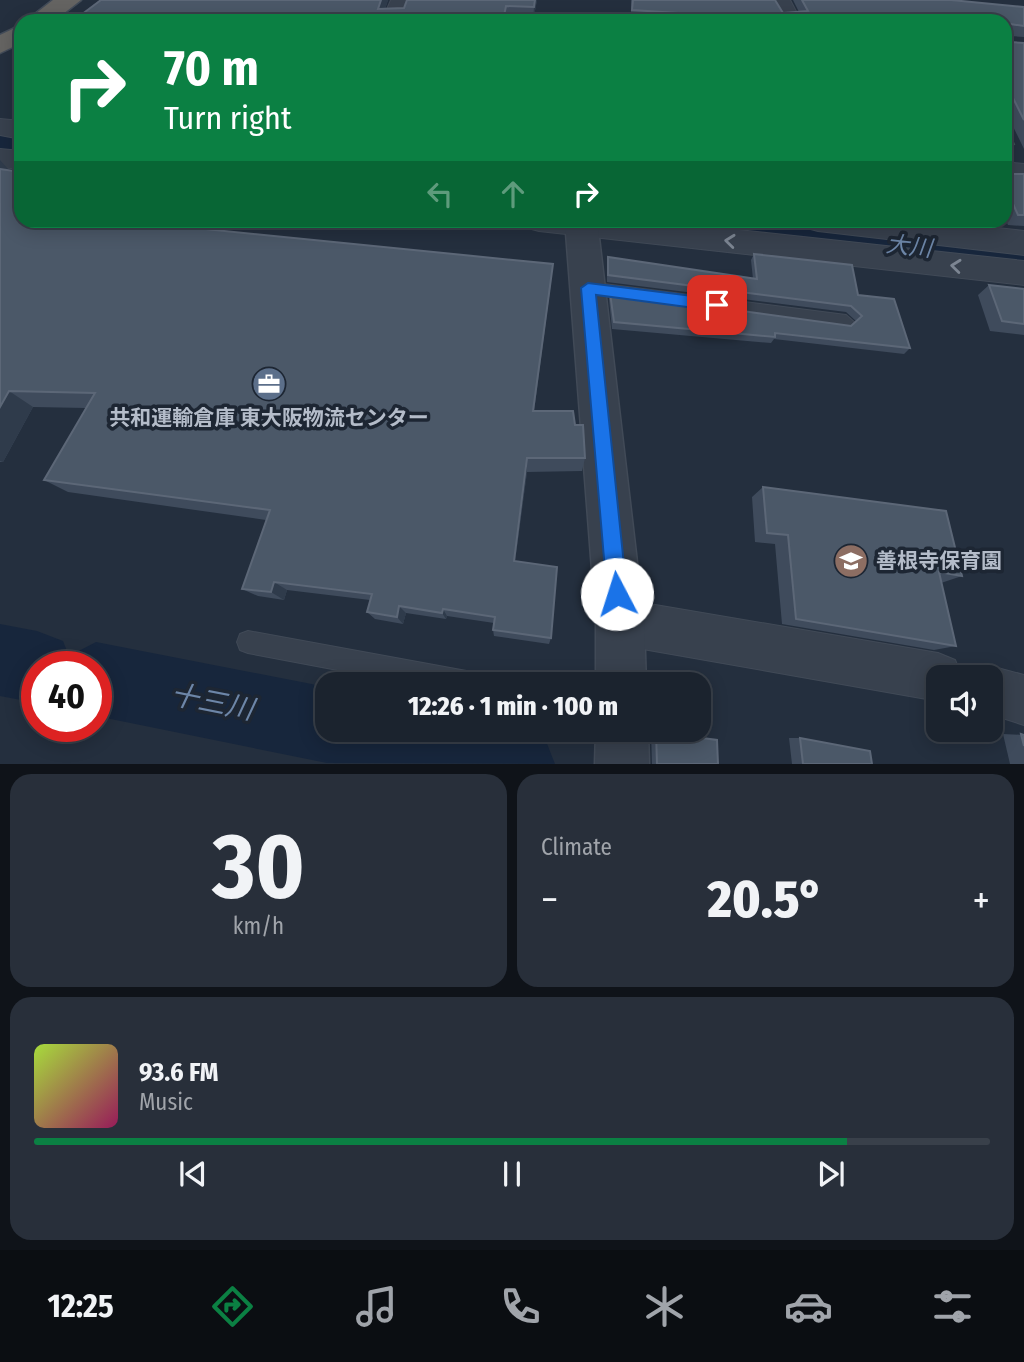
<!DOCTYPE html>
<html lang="en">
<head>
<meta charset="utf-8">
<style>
  body { margin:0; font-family:"Fira Sans Condensed","Noto Sans JP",sans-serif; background:#282f3a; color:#f1f3f6; height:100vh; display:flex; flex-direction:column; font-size:26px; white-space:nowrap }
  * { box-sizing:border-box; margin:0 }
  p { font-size:23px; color:#a0a4aa }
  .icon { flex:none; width:38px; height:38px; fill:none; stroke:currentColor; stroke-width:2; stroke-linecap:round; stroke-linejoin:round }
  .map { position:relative; height:764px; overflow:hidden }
  .details { display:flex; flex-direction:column; gap:10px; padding:10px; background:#0f1319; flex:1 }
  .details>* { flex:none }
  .banner { position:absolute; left:14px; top:14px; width:998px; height:214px; border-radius:21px; box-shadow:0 4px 18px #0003,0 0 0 2px #39404a; background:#0b8043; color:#fff; overflow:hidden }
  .tools { position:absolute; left:926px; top:665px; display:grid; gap:14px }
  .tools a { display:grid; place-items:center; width:77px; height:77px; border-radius:14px; background:#1b232e; box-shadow:0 4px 18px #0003,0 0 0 2px #39404a; font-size:35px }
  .speed { position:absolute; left:21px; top:651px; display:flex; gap:14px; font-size:35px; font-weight:700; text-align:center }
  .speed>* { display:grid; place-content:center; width:91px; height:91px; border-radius:50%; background:#1b232e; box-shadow:0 4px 18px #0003,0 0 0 2px #39404a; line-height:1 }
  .speed .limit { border:10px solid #d22; background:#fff; color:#111 }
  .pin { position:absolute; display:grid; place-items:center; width:60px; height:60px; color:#fff; margin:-30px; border-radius:14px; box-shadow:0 4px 10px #0006 }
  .me { position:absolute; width:77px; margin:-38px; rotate:355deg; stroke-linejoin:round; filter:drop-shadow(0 0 5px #0008) }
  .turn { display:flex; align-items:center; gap:24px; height:147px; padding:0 35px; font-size:32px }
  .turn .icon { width:91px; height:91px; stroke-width:2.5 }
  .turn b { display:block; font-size:49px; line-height:60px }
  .lanes { display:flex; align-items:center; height:66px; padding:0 35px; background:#0003; justify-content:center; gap:35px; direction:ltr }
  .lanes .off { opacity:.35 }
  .big { font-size:52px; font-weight:800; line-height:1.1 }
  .details .tile { flex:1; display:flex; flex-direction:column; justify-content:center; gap:10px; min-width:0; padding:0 24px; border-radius:21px; background:#282f3a }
  .details .dial { align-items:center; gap:0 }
  .dial b { font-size:91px; line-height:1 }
  .song { display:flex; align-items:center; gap:21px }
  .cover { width:84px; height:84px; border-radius:10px; background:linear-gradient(135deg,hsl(80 70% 55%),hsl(330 70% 35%)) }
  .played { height:7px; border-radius:4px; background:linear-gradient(90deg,#0b8043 85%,#39404a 85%) }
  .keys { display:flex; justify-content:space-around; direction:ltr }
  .heat { display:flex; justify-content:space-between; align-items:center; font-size:38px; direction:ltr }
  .details .tiles { flex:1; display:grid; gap:10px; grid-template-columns:1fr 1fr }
  .tile:last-child { grid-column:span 2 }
  .trip { position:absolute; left:315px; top:672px; width:396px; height:70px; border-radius:21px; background:#1b232e; box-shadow:0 4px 18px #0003,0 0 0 2px #39404a; font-weight:800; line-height:70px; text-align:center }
  .tab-bar { display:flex; height:112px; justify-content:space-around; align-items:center; background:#0b0e12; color:#a0a4aa }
  .tab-bar .icon { width:49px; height:49px }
  .tab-bar .selected { color:#0b8043 }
  .tab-bar b { font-size:32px; color:#f1f3f6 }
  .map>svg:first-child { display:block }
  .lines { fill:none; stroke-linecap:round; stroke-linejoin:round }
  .river { fill:#17263c; fill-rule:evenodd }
  .service-casing { stroke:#414a57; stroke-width:2 }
  .minor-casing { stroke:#414a57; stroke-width:2 }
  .tertiary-casing { stroke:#414a57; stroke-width:3 }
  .trunk-casing { stroke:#434c59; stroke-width:3 }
  .path { stroke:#3f5557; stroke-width:2.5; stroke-dasharray:3.5 3.5; stroke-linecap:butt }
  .service { fill:#38414e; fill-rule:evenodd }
  .minor { fill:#38414e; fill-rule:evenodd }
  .tertiary { fill:#38414e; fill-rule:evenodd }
  .trunk { fill:#656462; fill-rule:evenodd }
  .wall { fill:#3f4b5c }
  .shaded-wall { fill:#2f3b4b }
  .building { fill:#4b5868; stroke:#5c6777; stroke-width:2 }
  .oneway { stroke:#7c8592 }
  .route { fill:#1a73e8; stroke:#114b97; stroke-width:2 }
  .labels { text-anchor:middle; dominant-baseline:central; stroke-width:7; stroke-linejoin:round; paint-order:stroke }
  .poi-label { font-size:21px; font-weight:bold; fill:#b4bcc9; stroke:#1d2633 }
  .water-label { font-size:23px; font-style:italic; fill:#6d86a8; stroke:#1d2633 }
  .near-water-label { font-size:28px; font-style:italic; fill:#6d86a8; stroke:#1d2633 }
</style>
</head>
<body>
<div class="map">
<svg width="1024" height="764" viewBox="0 0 1024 764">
  <rect width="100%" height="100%" fill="#242f3e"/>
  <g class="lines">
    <path class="river" d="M0,126L21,128V154L0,152Z
      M646,220H835L1024,240V276L669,237L653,232Z
      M0,624L37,631L63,641L69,656L96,642L327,687V730H528L544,736L555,764L327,763L96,716V667H37V703L0,696Z"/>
    <g class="service-casing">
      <path id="service" d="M588,282L846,315L854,322L846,329L588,294L580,288Z
        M248,631L472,672L480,676L484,684H412L248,653L240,650L237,642L240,634Z"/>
    </g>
    <g class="minor-casing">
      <path id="minor" d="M391,0H413L404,21H382Z
        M768,0H790L801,21H779Z
        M0,119L21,121V139L0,135Z
        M0,149L21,151V169L0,167Z
        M1004,162L1024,164V184L1004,182Z
        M524,220H646L1024,261V285L539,231L528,228Z
        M803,220H923L1024,231V255L818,231L807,228Z
        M620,599L938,653L955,660L962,677H938V701L620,645L604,638L597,622L604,606Z
        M990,666L1024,675V725L990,714V677H971L973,673Z"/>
    </g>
    <g class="tertiary-casing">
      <path id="tertiary" d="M565,220H597L644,622L646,684H596V622Z
        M596,730H648L649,764H595Z"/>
    </g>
    <g class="trunk-casing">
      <path id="trunk" d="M53,0H81L54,21H26Z
        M21,25V43L0,53V35Z"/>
    </g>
    <path class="path" d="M1004,123L1015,147"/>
    <use href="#service" class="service"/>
    <use href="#minor" class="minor"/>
    <use href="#tertiary" class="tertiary"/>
    <use href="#trunk" class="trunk"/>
  </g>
  <path class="wall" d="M352,0H388L385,9L537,0L533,21L506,20V21H73Z
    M631,0H775L783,13L799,12L793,0H951L1024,7V37L1010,36V42L1024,43V149L1004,108V21H631Z
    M0,160L21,220H213L208,229L551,283L534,411L575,425L585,458L582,471L527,472L515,561L551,638L549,644L494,636L493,630L494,623L447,616L446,619L406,613L403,624L375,619L367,612L370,600L287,590L284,600L258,596L242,589L266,520L68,492L44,480L86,408L33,407L3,462H0Z
    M1004,172L1013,174H1024V226L1008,225L1004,216Z
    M754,254L858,295L910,348L904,354L774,339L771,343L612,329L609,299L610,293L851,326L856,321L846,312L607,282V264L608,257L753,279L751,260Z
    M989,285L1024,289V335L990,331L978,295Z
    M763,487L962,576L941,583L956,646L934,650L782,624L775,544L755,542L752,497Z
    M651,732H656L718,764H652Z
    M1003,734L1024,735V764H1010Z
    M789,738H800L872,764H792Z"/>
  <path class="shaded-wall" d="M381,0H388L381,21L378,9Z
    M535,0H537L533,21L534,7Z
    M506,6V21H503Z
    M0,160L16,178L0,181Z
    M189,220H213L198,246L185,227Z
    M553,264L551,283L532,426L533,411Z
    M9,391L33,407L3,462L0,461V407Z
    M527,458V472L514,570V561Z
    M274,582L287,590L284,600L271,592Z
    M399,606L406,613L403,624L397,617Z
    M443,609L447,616L446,619L442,613Z"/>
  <path class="building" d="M101,0H381L378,9L404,8L407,0H535L534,7L506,6L503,21H73Z
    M633,0H775L783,13L808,11L802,0H951L1024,7V26L1010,24V42L1024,43V120L1004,80V21H694L693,14L632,10Z
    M0,169L21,172V220H189L185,227L553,264L533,411H573L575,425H583L585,458H527L514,561L557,567L551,638L493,630L495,617L443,609L442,613L399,606L397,617L367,612L372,594L274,582L271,592L242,589L270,510L44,480L95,393L9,391L0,407Z
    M1004,172L1013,174H1024V215H1018L1009,195L1004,194Z
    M754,254L852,265L858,295L894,299L910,348L775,333V337L614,322L610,293L851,326L862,316L851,306L608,275V257L757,279Z
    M989,285L1024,289V324L1002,321Z
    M763,487L946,511L962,576L939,572L956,646L796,619L788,535L767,533Z
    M656,732L717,740L718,764H657Z
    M1021,734L1024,735V746Z
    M800,738L870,751L872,764H803Z"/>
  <defs><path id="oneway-chevron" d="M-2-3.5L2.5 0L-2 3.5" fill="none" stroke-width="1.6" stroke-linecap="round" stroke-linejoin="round" transform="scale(1.75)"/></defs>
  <g class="oneway">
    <use href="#oneway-chevron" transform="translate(730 241) rotate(-174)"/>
    <use href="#oneway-chevron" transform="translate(956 266) rotate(-174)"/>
  </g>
  <path class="route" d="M588,283L717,299L724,305L717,311L596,295L627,594L624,601L617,604L610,601L607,594L581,288Z"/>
  <defs>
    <g id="office-disc" transform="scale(1.75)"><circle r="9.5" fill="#5c6f8a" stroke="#1d2633"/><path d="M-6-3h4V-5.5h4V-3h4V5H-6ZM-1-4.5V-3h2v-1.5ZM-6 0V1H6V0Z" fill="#fff"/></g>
    <g id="school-disc" transform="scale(1.75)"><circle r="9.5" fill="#8d6e63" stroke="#1d2633"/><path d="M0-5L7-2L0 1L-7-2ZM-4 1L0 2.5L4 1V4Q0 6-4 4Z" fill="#fff"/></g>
  </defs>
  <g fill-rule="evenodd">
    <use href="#office-disc" x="269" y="384"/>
    <use href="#school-disc" x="851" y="561"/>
  </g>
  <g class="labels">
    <g class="poi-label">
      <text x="269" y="418">共和運輸倉庫 東大阪物流センター</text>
      <text x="876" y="561" text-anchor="start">善根寺保育園</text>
    </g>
    <g class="water-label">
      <text transform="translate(909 246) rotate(6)">大川</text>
    </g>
    <g class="near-water-label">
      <text transform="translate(212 702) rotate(11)">十三川</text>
    </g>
  </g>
</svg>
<div class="tools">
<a><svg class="icon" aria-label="sound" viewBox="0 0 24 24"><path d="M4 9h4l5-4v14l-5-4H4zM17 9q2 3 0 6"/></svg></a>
</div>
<div class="speed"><div class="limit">40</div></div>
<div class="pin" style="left:717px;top:305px;background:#d93025"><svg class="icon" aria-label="arrive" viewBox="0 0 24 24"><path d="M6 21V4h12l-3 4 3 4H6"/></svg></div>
<svg class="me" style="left:617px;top:594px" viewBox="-20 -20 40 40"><circle r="19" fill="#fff"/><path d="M0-13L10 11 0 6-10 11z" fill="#1a73e8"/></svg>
<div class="trip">12:26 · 1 min · 100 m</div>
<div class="banner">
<div class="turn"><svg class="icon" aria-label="right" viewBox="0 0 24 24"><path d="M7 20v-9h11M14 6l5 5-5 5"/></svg><div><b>70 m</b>Turn right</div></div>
<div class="lanes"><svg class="icon off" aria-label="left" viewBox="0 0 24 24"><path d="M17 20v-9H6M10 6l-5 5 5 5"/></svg><svg class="icon off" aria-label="ahead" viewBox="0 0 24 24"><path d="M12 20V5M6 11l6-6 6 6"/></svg><svg class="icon" aria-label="right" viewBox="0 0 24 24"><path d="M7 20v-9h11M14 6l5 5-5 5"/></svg></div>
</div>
</div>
<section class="details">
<div class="tiles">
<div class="tile dial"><b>30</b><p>km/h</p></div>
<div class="tile"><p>Climate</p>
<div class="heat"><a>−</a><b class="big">20.5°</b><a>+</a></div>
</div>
<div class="tile">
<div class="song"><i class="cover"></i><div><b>93.6 FM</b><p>Music</p></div></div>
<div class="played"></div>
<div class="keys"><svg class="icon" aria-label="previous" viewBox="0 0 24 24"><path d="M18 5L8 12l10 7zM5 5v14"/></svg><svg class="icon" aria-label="pause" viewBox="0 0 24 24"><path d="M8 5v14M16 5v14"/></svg><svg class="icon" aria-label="next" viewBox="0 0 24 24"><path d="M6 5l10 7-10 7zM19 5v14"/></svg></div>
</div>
</div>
</section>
<nav class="tab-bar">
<b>12:25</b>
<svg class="icon selected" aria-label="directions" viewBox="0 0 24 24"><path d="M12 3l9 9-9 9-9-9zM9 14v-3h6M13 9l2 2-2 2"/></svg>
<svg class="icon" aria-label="music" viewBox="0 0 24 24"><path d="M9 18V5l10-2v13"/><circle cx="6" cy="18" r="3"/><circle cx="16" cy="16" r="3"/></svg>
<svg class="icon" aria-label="phone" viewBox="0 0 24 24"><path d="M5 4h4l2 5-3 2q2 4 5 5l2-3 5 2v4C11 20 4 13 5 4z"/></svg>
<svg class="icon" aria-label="climate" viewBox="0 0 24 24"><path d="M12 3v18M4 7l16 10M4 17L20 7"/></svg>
<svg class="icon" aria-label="car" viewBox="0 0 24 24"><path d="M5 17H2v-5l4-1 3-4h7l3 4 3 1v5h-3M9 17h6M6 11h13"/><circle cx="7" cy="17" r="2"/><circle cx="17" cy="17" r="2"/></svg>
<svg class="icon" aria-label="filters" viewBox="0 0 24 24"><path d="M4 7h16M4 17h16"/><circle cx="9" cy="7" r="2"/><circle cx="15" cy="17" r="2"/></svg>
</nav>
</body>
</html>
